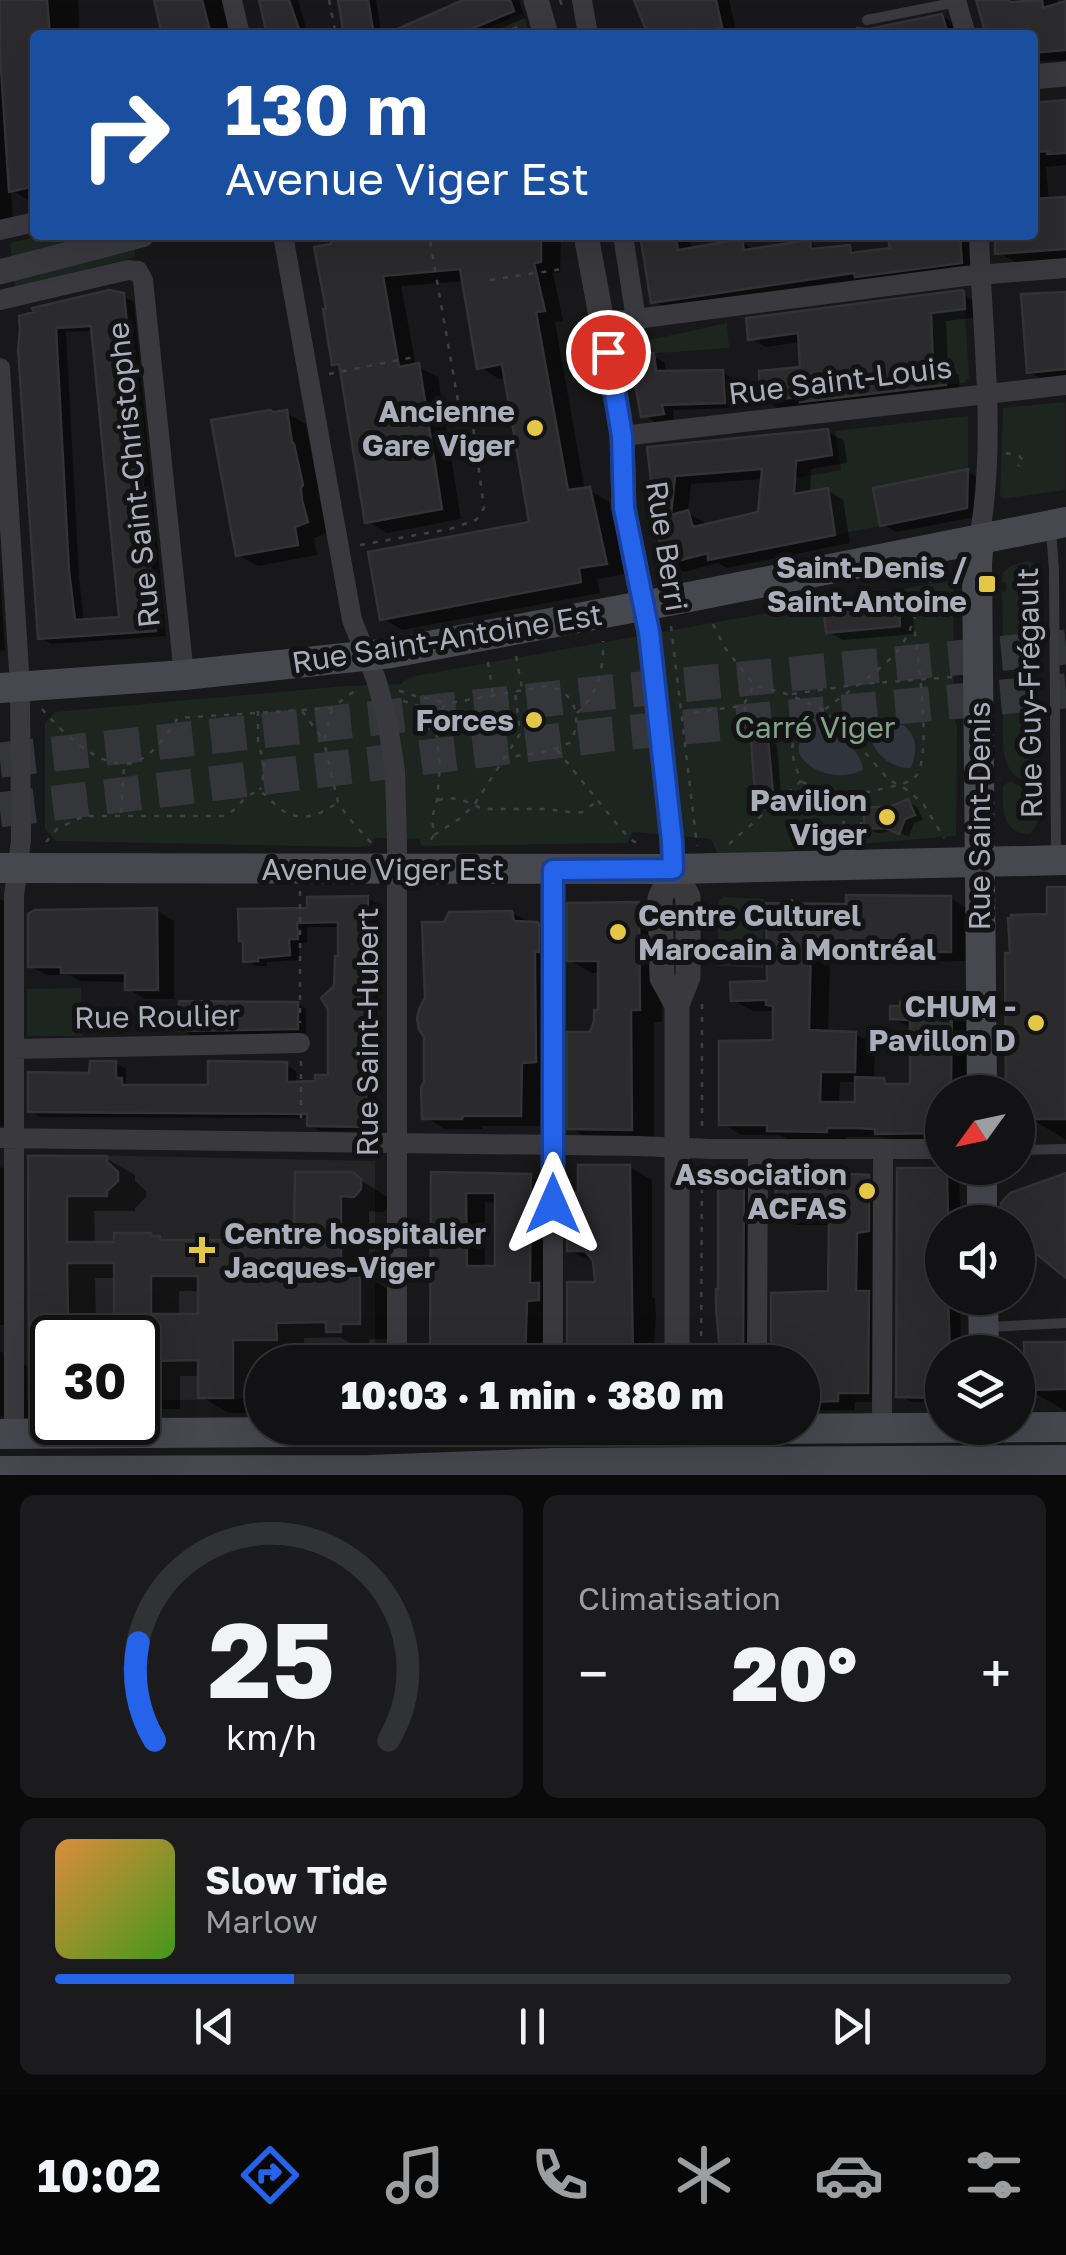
<!DOCTYPE html>
<html lang="fr">
<head>
<meta charset="utf-8">
<style>
  body { margin:0; font-family:"Golos Text",sans-serif; background:#1b1b1d; color:#f1f3f6; height:100vh; display:flex; flex-direction:column; font-size:38px; white-space:nowrap }
  * { box-sizing:border-box; margin:0 }
  p { font-size:32px; color:#9c9ea0 }
  .icon { flex:none; width:55px; height:55px; fill:none; stroke:currentColor; stroke-width:2; stroke-linecap:round; stroke-linejoin:round }
  .map { position:relative; height:1475px; overflow:hidden }
  .details { display:flex; flex-direction:column; gap:20px; padding:20px; background:#0a0a0b; flex:1 }
  .details>* { flex:none }
  .banner { position:absolute; left:30px; top:30px; width:1008px; height:210px; border-radius:10px; box-shadow:0 10px 40px #0002,0 0 0 2px #313234; background:#1a4fa0; color:#fff; overflow:hidden }
  .needle { width:65px; rotate:237deg }
  .controls { position:absolute; left:925px; top:1075px; display:grid; gap:20px }
  .controls a { display:grid; place-items:center; width:110px; height:110px; border-radius:50%; background:#121214; box-shadow:0 10px 40px #0002,0 0 0 2px #313234; font-size:50px }
  .speed { position:absolute; left:30px; top:1315px; display:flex; gap:20px; font-size:50px; font-weight:700; text-align:center }
  .speed>* { display:grid; place-content:center; width:130px; height:130px; border-radius:50%; background:#121214; box-shadow:0 10px 40px #0002,0 0 0 2px #313234; line-height:1 }
  .speed .limit { border:5px solid #111; border-radius:15px; background:#fff; color:#111 }
  .pin { position:absolute; display:grid; place-items:center; width:85px; height:85px; color:#fff; margin:-42px; border:5px solid #fff; border-radius:50%; box-shadow:0 2px 10px #0007 }
  .me { position:absolute; width:110px; margin:-55px; rotate:0deg; stroke-linejoin:round; filter:drop-shadow(0 0 8px #0008) }
  .turn { display:flex; align-items:center; gap:35px; height:210px; padding:0 30px; font-size:45px }
  .turn .icon { width:130px; height:130px; stroke-width:2.5 }
  .turn b { display:block; font-size:70px; line-height:85px }
  .big { font-size:75px; font-weight:800; line-height:1.1 }
  .details .tile { flex:1; display:flex; flex-direction:column; justify-content:center; gap:15px; min-width:0; padding:0 35px; border-radius:15px; background:#1b1b1d }
  .details .dial { align-items:center; gap:0 }
  .dial svg { height:260px; overflow:visible; fill:none; stroke:#313234; stroke-width:7; stroke-linecap:round; text-anchor:middle }
  .dial text { fill:#f1f3f6; stroke:none }
  .song { display:flex; align-items:center; gap:30px }
  .cover { width:120px; height:120px; border-radius:15px; background:linear-gradient(135deg,hsl(30 70% 55%),hsl(100 70% 35%)) }
  .played { height:10px; border-radius:5px; background:linear-gradient(90deg,#2563eb 25%,#313234 25%) }
  .keys { display:flex; justify-content:space-around; direction:ltr }
  .heat { display:flex; justify-content:space-between; align-items:center; font-size:55px; direction:ltr }
  .details .tiles { flex:1; display:grid; gap:20px; grid-template-columns:1fr 1fr }
  .tile:last-child { grid-column:span 2 }
  .trip { position:absolute; left:245px; top:1345px; width:575px; height:100px; border-radius:50px; background:#121214; box-shadow:0 10px 40px #0002,0 0 0 2px #313234; font-weight:800; line-height:100px; text-align:center }
  .menu { display:flex; height:160px; justify-content:space-around; align-items:center; background:#070708; color:#9c9ea0 }
  .menu .icon { width:70px; height:70px }
  .menu .selected { color:#2563eb }
  .menu b { font-size:45px; color:#f1f3f6 }
  .map>svg:first-child { display:block }
  .built { fill:#242427 }
  .green { fill:#1e2420 }
  .water { fill:#2f343d }
  .shadow { fill:#0007; fill-rule:evenodd }
  .building { fill:#2b2b2e; stroke:#333235; stroke-width:2.5; fill-rule:evenodd }
  .lines { fill:none; stroke-linecap:round; stroke-linejoin:round }
  .trunk-tunnel { stroke:#35363a; stroke-width:35; stroke-dasharray:35 18; stroke-linecap:butt }
  .path { stroke:#3f4045; stroke-width:2.5; stroke-dasharray:5 8; stroke-linecap:butt }
  .service { stroke:#39393e; stroke-width:10 }
  .minor { stroke:#39393e; stroke-width:20 }
  .tertiary { stroke:#39393e; stroke-width:25 }
  .secondary { stroke:#47484e; stroke-width:30 }
  .tertiary-bridge { stroke:#39393e; stroke-width:25 }
  .route-casing { stroke:#184099; stroke-width:25 }
  .route { stroke:#2563eb; stroke-width:18 }
  .poi-dot { fill:#e3c847; stroke:#131315; stroke-width:4 }
  .labels { text-anchor:middle; dominant-baseline:central; stroke-width:10; stroke-linejoin:round; paint-order:stroke }
  .street-label { font-size:30px; fill:#abadb8; stroke:#131315 }
  .poi-label { font-size:30px; font-weight:bold; fill:#abadb8; stroke:#131315; text-anchor:end }
  .park-label { font-size:30px; fill:#84a28b; stroke:#131315 }
</style>
</head>
<body>
<div class="map">
<svg width="1066" height="1475" viewBox="0 0 1066 1475">
  <rect width="100%" height="100%" fill="#18181a"/>
  <path class="built" d="M33,1154L375,1161V1362H262V1398L138,1401V1338H52V1403L30,1404L28,1157Z"/>
  <path class="green" d="M523,13L530,35H471Z
    M43,235H134L135,257L15,288L10,243Z
    M965,309L969,378L964,383L946,385L944,364H933L931,314Z
    M727,323L729,348L630,355L631,344Z
    M1065,402V490L1002,499L1000,496L1003,408Z
    M968,416V469L873,488L879,526L835,535L828,488L793,494L795,478L841,470L835,431Z
    M1028,561L1033,563L1035,567V649L1032,653L1007,655L1003,652L1002,592L1006,591V582H1002L1003,573L1010,566Z
    M953,580L954,717L957,725L956,836L719,856L711,839L633,832L627,843L422,846L419,839L374,838L371,846L359,847L56,841L45,829V723L55,712L345,686L402,684L403,681L414,676Z
    M1031,707L1036,713L1037,774L1032,780C998,782 1003,736 1003,713L1007,708Z
    M1010,781C1030,789 1049,815 1030,834C1002,834 1002,808 1003,786Z
    M724,897L764,899L763,968L718,966V901Z
    M81,988L82,1036H27V989Z"/>
  <path class="water" d="M890,724L903,725C918,735 917,753 911,768C891,769 871,752 870,732L876,727Z
    M817,730C838,735 861,748 863,770C823,790 770,747 817,730Z"/>
  <path class="shadow" d="M0,0H78L80,35H35V204L11,190L13,225L0,233Z
    M157,0H231L239,35H165Z
    M261,0H298L308,35H270Z
    M340,0H376L382,35H346Z
    M467,0H519L525,18L485,35H409Z
    M636,0H729L737,35H651Z
    M980,0H1057L1058,6L1066,3V60L1032,62V35H989Z
    M942,16L956,25L959,35H830L862,29L869,31Z
    M1066,102V165L1046,167L1049,201L1066,200V260L1018,264L998,252V235H1032V105Z
    M332,235H561L560,272L553,273L563,321L555,322L585,491L589,490L609,502L625,574L597,579L600,593L402,630L383,618L532,524L507,377L499,379L480,367L464,281L401,286L416,366L438,377L461,519L387,533L367,521L342,367L335,363L329,310L333,246Z
    M643,235H689L692,250L741,242L757,251L809,243L822,250L849,247L861,254L892,250L890,235H977L978,271L671,311L653,301Z
    M961,293L979,304L980,317L946,321L948,369L959,375L960,393L778,408L762,399L803,369L801,342L766,347L750,338Z
    M1066,294V382L1049,383L1029,372Z
    M123,296L134,302L166,636L51,644L40,638L23,331ZM94,331L121,620L84,622L79,578L66,332Z
    M654,356L665,363L666,373L722,372L734,379L736,408L673,410L674,419L655,422L643,415Z
    M286,413L306,424L327,533L314,538L317,555L258,566L238,555Z
    M828,432L844,441L847,463L811,469L810,493L827,490L843,500L850,543L727,568L718,563L684,572L668,563L653,483L650,450ZM764,479L760,514L705,527L704,522L688,513L691,484Z
    M968,472L982,480L981,516L896,532L882,524Z
    M0,572L5,650L0,651Z
    M898,608L913,617L914,634L843,640L828,632Z
    M768,740L777,745L781,797L767,798L757,793Z
    M908,802L917,807L923,820L914,823L909,837L896,831L877,833L868,828L892,808Z
    M1066,890V1140L1018,1111V1092H1009L1007,956L1050,917Z
    M368,898L378,904L376,1131H320L309,1125V1118L40,1117L30,1111L116,1063L126,1069V1084L132,1087L210,1088L286,1065L296,1071L297,1084H317L330,1078L340,959V927H307V943L299,944V960L267,962V966H256L246,960L309,911Z
    M950,898L969,910L970,961L892,962L873,951H847V957H830L828,1033L856,1034L875,1045L874,1080H883L895,1087L913,1086V1029L892,1018L951,998L971,1009L970,1092H942V1144H897L887,1138L877,1137H846V1142L789,1140L780,1135H741L722,1123L775,1042V1011H753L733,1000L769,984L848,907ZM840,1082H858V1105L839,1104Z
    M0,899L15,908V1126H0Z
    M638,905L661,918L662,1022H654V1142L592,1141L569,1127L592,1035L601,1012L600,973H592L569,960Z
    M157,911L174,921V999H145L128,989V982L81,981L70,975H47L30,966Z
    M512,913L557,936L556,1072L541,1073L540,1126H482V1129H445L425,1117L428,999L446,924Z
    M297,1004L306,1009V1033L191,1035L182,1029Z
    M30,1159H107L135,1175V1181L146,1191V1197L135,1208V1211H94L95,1244L159,1238L167,1243H243L297,1237L352,1175L389,1198V1206L383,1212L369,1211V1278L388,1289V1339H369V1347H357L340,1337L304,1338L305,1355H261V1413H229L201,1397V1376H180V1409H142L138,1406V1338H52V1409L29,1395V1418L0,1416V1351L32,1369ZM95,1278H116L117,1319H96ZM179,1291H201V1316H179Z
    M0,1167L5,1169L10,1325H0Z
    M629,1167L652,1180V1297L655,1298L656,1315L653,1362H569V1285H597L596,1263L569,1250L580,1196Z
    M946,1171L959,1178L961,1222H942V1298H960L961,1352H942V1403L911,1402L898,1395Z
    M434,1175L530,1176L549,1187L544,1362H432ZM485,1202L498,1203V1268H485Z
    M868,1177L886,1188V1402H855V1410L802,1411V1362H773L774,1295L830,1294L831,1225H796L778,1214L830,1186Z
    M743,1185L761,1195V1362H720Z
    M1066,1344V1411L1027,1389Z"/>
  <path class="building" d="M0,0H47L50,35H35V186L9,192L0,53Z
    M154,0H202L211,35H162Z
    M259,0H289L301,35H267Z
    M338,0H368L374,35H344Z
    M463,0H510L514,11L457,35H384Z
    M634,0H716L722,27L705,35H697L695,29L680,35H648Z
    M976,0H1009L1010,2L1042,0L1043,8L1066,1V50L1032,53V35H986Z
    M942,14L948,35H857V28L869,29Z
    M1066,100V153L1047,154L1048,151L1032,152V103Z
    M1066,197V249L995,254V235H1032V199Z
    M329,235H541V262L534,263L545,311L536,312L568,490L590,487L607,564L579,568L581,582L380,620L368,552L529,522L502,364L477,369L460,269L383,276L399,367L419,363L442,509L365,523L339,364L332,365L323,309H326L314,247L331,244Z
    M640,235H675L678,250L742,239L744,250L810,240L811,249L850,245L851,253L890,248L887,235H960L962,263L855,277L854,273L651,303Z
    M109,290L124,293L156,631L38,639L18,349L20,331L19,316L34,312L32,308ZM91,326L119,617L75,620L69,571L56,328Z
    M962,290L964,292L965,309L931,313L933,364L944,363L946,385L800,402V397L760,401L759,371L800,367L798,333L748,340L746,318Z
    M1066,292V369L1027,373L1021,294Z
    M654,353L656,371L723,370L725,403L662,405L664,414L641,417L630,355Z
    M270,410L274,412L287,410L292,442L294,444L303,485L301,488L302,500L308,522L295,527L298,545L236,556L211,420Z
    M828,429L832,455L796,461L794,494L828,488L835,535L708,560V553L666,564L648,501V481H651L647,447ZM762,469L758,512L693,527L688,510L671,515L675,476Z
    M968,469L967,508L880,526L873,488Z
    M899,606L900,626L826,633L824,613Z
    M768,738L773,793L755,794L751,739Z
    M908,799L915,815L905,819L899,834L885,828L865,829L863,808L892,806Z
    M1047,887H1066V1119H1025V1108H1018V1092H1006L1005,953H1010L1008,918H1012L1011,915L1047,914Z
    M846,895L951,896V952H870L871,941H828V947H811L809,1030L856,1032L855,1072H821L820,1102H855V1077L884,1078L885,1084H910V1020L890,1019V1006H900V1002H915L916,996H952L951,1092H942V1133L875,1134V1129L855,1128H827V1132L767,1131V1125H719V1041L773,1040V1006L766,1005V1000L731,1001L730,982L767,981L766,903L846,904Z
    M368,896L366,1127L307,1126V1114L28,1112V1072L89,1073L90,1061H116V1078H122V1085H208V1061L287,1062V1082L315,1081V1075H328V1009L321,998L334,986L335,956H338V922L297,923L298,939H289L290,955L258,958V961L243,962V941H239L238,909L307,908V897Z
    M639,902L640,1010H631L632,1130L567,1129V1032H590L594,1021V1010H598V961H567V903Z
    M157,908L158,990H125V973H61V967H28V914L35,910Z
    M512,911L514,921L537,922L539,924V952H535L536,1062L522,1063L521,1116H463L462,1119H422L421,1087L424,1082V1037L419,1030L417,1019L419,1009L425,998L422,922H444L449,912Z
    M179,1001L298,1002V1029L179,1031Z
    M28,1156H107V1162L118,1172V1181L107,1191V1196H67V1242H114V1233H151V1236H160V1240H240L241,1236H250V1234H294L295,1172H353L361,1179V1189L354,1197L341,1196V1270H360V1324H341V1332H326V1322L276,1323L277,1340H233V1398H198V1360L152,1361L153,1394H138V1338H52V1398H29ZM67,1263H114V1316L68,1317ZM151,1276H198V1314H151Z
    M578,1165H630L633,1362H567V1282H595L593,1261L585,1251H567V1192L578,1193Z
    M897,1168H947L948,1222H942V1298H948L950,1352H942V1398L896,1397Z
    M431,1172L531,1174L530,1283H539V1300L527,1301L525,1362H430ZM466,1193H495V1266H467Z
    M828,1173L869,1175V1231L857,1233L856,1291H869L868,1393H838V1401L807,1402L808,1363L771,1362V1293L828,1291L829,1217L775,1216L776,1182L828,1183Z
    M1066,1173V1278L1018,1239V1222L1001,1221V1203L1010,1193Z
    M718,1182H744L743,1362H721L716,1309V1289H718Z
    M1024,1342H1066V1389L1025,1390Z"/>
  <g class="lines">
    <path class="trunk-tunnel" d="M0,760L610,692L1066,647
      M0,810L612,734L1066,691"/>
    <path class="path" d="M329,0L336,35
      M560,0L563,9
      M501,35L519,26
      M490,280L562,269
      M329,374L414,357
      M1006,453L1019,456L1023,460V463L1018,466
      M360,545L450,529L476,520L484,508L472,419L458,401L429,235
      M713,624L725,648L754,685L790,695L825,711L848,733L888,779L909,791L924,805L944,838
      M671,626L697,846
      M516,656L522,688
      M488,662L493,694
      M399,691C406,692 412,695 418,697C427,698 434,699 443,703
      M792,694L861,684L953,677
      M403,701L426,708L435,720L440,766L437,800L432,818L434,835L428,844
      M744,707C751,725 762,723 778,730C783,733 788,737 792,740
      M42,709C60,730 95,765 126,764C150,762 166,735 178,718L332,708L358,688
      M332,709L324,742L338,802L347,816L374,846
      M258,711V740L265,769L260,790
      M302,711L324,741
      M694,712L743,706L754,685
      M577,713C598,695 604,668 603,641
      M435,720L445,704L546,686C576,690 582,718 571,742L550,751L503,758
      M557,750L620,828L631,840L641,845
      M802,782C827,793 851,797 877,790C888,787 905,785 914,778C934,763 917,652 914,626
      M860,796L862,838
      M438,800L446,798L460,799L483,809H548L575,813L582,812L598,801
      M121,813L124,766
      M434,835L459,819L474,805L520,734L515,691
      M843,839L845,797
      M46,842L57,829L84,816H226C239,808 243,795 259,791C268,796 271,801 278,807C298,824 319,816 338,802
      M729,844L801,781C797,770 790,755 793,743C801,718 878,677 898,650C906,640 911,628 915,616C920,603 927,593 931,580
      M300,891V1023
      M792,904V891
      M702,1004V1131
      M301,1061V1123
      M701,1362L702,1169"/>
    <path class="service" d="M867,20L957,2
      M1051,531L1054,570L1056,859
      M1018,1150L1066,1149
      M989,1327L1066,1323"/>
    <path class="minor" d="M232,0L240,35
      M582,0L588,35
      M956,0L966,35
      M0,230L35,222
      M283,235L352,620L376,679L387,719L395,771L397,842V1362
      M623,235L636,319
      M0,300L128,270L138,271L143,280L184,675
      M603,322L636,319L965,276L1066,268
      M0,368L20,687L21,840L14,896V1433
      M622,436L1066,385
      M979,539C997,439 982,336 979,235
      M14,1049L300,1043
      M0,1138L638,1146L711,1149H942
      M553,1362V870
      M757,1362L758,1149
      M882,1428L883,1149"/>
    <path class="tertiary" d="M536,0L546,35
      M1032,77L1066,74
      M586,235L619,414L622,436L624,508L649,633L672,841L673,869L688,897V977L677,1005V1362
      M673,869L660,898L662,978L677,1005"/>
    <path class="secondary" d="M979,539L977,563L982,1092
      M0,688L184,675L391,653L674,600L1066,522
      M0,868L673,869L1066,860
      M982,1222V1168
      M983,1298L984,1352
      M0,1434L1066,1427
      M0,1471L369,1470L554,1463L1066,1460"/>
    <path class="tertiary-bridge" d="M0,272L142,235"/>
  </g>
  <g class="lines">
    <g class="route-casing">
      <path id="route" d="M553,1204V870L673,869L672,841L649,632L624,508L622,436L608,352"/>
    </g>
    <use href="#route" class="route"/>
  </g>
  <g class="poi-dot">
    <circle cx="535" cy="428" r="10"/>
    <rect x="977" y="574" width="20" height="20" rx="5"/>
    <circle cx="534" cy="720" r="10"/>
    <circle cx="887" cy="817" r="10"/>
    <circle cx="618" cy="932" r="10"/>
    <circle cx="1036" cy="1023" r="10"/>
    <circle cx="867" cy="1191" r="10"/>
    <path d="M197 1235h10v10h10v10h-10v10h-10v-10h-10v-10h10z"/>
  </g>
  <g class="labels">
    <g class="street-label">
      <text transform="translate(840 380) rotate(-7)">Rue Saint-Louis</text>
      <text transform="translate(133 475) rotate(-96)">Rue Saint-Christophe</text>
      <text transform="translate(667 546) rotate(81)">Rue Berri</text>
      <text transform="translate(447 638) rotate(-9)">Rue Saint-Antoine Est</text>
      <text transform="translate(1029 693) rotate(-91)">Rue Guy-Frégault</text>
      <text transform="translate(979 816) rotate(-90)">Rue Saint-Denis</text>
      <text x="383" y="869">Avenue Viger Est</text>
      <text transform="translate(157 1016) rotate(-1)">Rue Roulier</text>
      <text transform="translate(367 1032) rotate(-90)">Rue Saint-Hubert</text>
    </g>
    <g class="poi-label">
      <text x="515" y="411">Ancienne<tspan x="515" dy="34">Gare Viger</tspan></text>
      <text x="967" y="567">Saint-Denis /<tspan x="967" dy="34">Saint-Antoine</tspan></text>
      <text x="514" y="720">Forces</text>
      <text x="867" y="800">Pavilion<tspan x="867" dy="34">Viger</tspan></text>
      <text x="638" y="915" text-anchor="start">Centre Culturel<tspan x="638" dy="34">Marocain à Montréal</tspan></text>
      <text x="1016" y="1006">CHUM -<tspan x="1016" dy="34">Pavillon D</tspan></text>
      <text x="847" y="1174">Association<tspan x="847" dy="34">ACFAS</tspan></text>
      <text x="224" y="1233" text-anchor="start">Centre hospitalier<tspan x="224" dy="34">Jacques-Viger</tspan></text>
    </g>
    <g class="park-label">
      <text x="815" y="727">Carré Viger</text>
    </g>
  </g>
</svg>
<div class="controls">
<a><svg class="needle" viewBox="-14 -14 28 28"><path d="M0-13l5 13h-10z" fill="#e53935"/><path d="M0 13l5-13h-10z" fill="#9c9ea0"/></svg></a>
<a><svg class="icon" aria-label="sound" viewBox="0 0 24 24"><path d="M4 9h4l5-4v14l-5-4H4zM17 9q2 3 0 6"/></svg></a>
<a><svg class="icon" aria-label="layers" viewBox="0 0 24 24"><path d="M12 4l9 5-9 5-9-5zM3 14l9 5 9-5"/></svg></a>
</div>
<div class="speed"><div class="limit">30</div></div>
<div class="pin" style="left:608px;top:352px;background:#d93025"><svg class="icon" aria-label="arrive" viewBox="0 0 24 24"><path d="M6 21V4h12l-3 4 3 4H6"/></svg></div>
<svg class="me" style="left:553px;top:1204px" viewBox="-20 -20 40 40"><path d="M0-17L14 15 0 8-14 15z" fill="#2563eb" stroke="#fff" stroke-width="4"/></svg>
<div class="trip">10:03 · 1 min · 380 m</div>
<div class="banner">
<div class="turn"><svg class="icon" aria-label="right" viewBox="0 0 24 24"><path d="M7 20v-9h11M14 6l5 5-5 5"/></svg><div><b>130 m</b>Avenue Viger Est</div></div>
</div>
</div>
<section class="details">
<div class="tiles">
<div class="tile dial"><svg viewBox="0 0 100 80">
<path d="M14 69A42 42 0 1 1 86 69"/>
<path d="M14 69A42 42 0 0 1 9 39" stroke="#2563eb"/>
<text x="50" y="56" font-size="32" font-weight="700">25</text>
<text x="50" y="72" font-size="11">km/h</text>
</svg></div>
<div class="tile"><p>Climatisation</p>
<div class="heat"><a>−</a><b class="big">20°</b><a>+</a></div>
</div>
<div class="tile">
<div class="song"><i class="cover"></i><div><b>Slow Tide</b><p>Marlow</p></div></div>
<div class="played"></div>
<div class="keys"><svg class="icon" aria-label="previous" viewBox="0 0 24 24"><path d="M18 5L8 12l10 7zM5 5v14"/></svg><svg class="icon" aria-label="pause" viewBox="0 0 24 24"><path d="M8 5v14M16 5v14"/></svg><svg class="icon" aria-label="next" viewBox="0 0 24 24"><path d="M6 5l10 7-10 7zM19 5v14"/></svg></div>
</div>
</div>
</section>
<nav class="menu">
<b>10:02</b>
<svg class="icon selected" aria-label="directions" viewBox="0 0 24 24"><path d="M12 3l9 9-9 9-9-9zM9 14v-3h6M13 9l2 2-2 2"/></svg>
<svg class="icon" aria-label="music" viewBox="0 0 24 24"><path d="M9 18V5l10-2v13"/><circle cx="6" cy="18" r="3"/><circle cx="16" cy="16" r="3"/></svg>
<svg class="icon" aria-label="phone" viewBox="0 0 24 24"><path d="M5 4h4l2 5-3 2q2 4 5 5l2-3 5 2v4C11 20 4 13 5 4z"/></svg>
<svg class="icon" aria-label="climate" viewBox="0 0 24 24"><path d="M12 3v18M4 7l16 10M4 17L20 7"/></svg>
<svg class="icon" aria-label="car" viewBox="0 0 24 24"><path d="M5 17H2v-5l4-1 3-4h7l3 4 3 1v5h-3M9 17h6M6 11h13"/><circle cx="7" cy="17" r="2"/><circle cx="17" cy="17" r="2"/></svg>
<svg class="icon" aria-label="filters" viewBox="0 0 24 24"><path d="M4 7h16M4 17h16"/><circle cx="9" cy="7" r="2"/><circle cx="15" cy="17" r="2"/></svg>
</nav>
</body>
</html>
